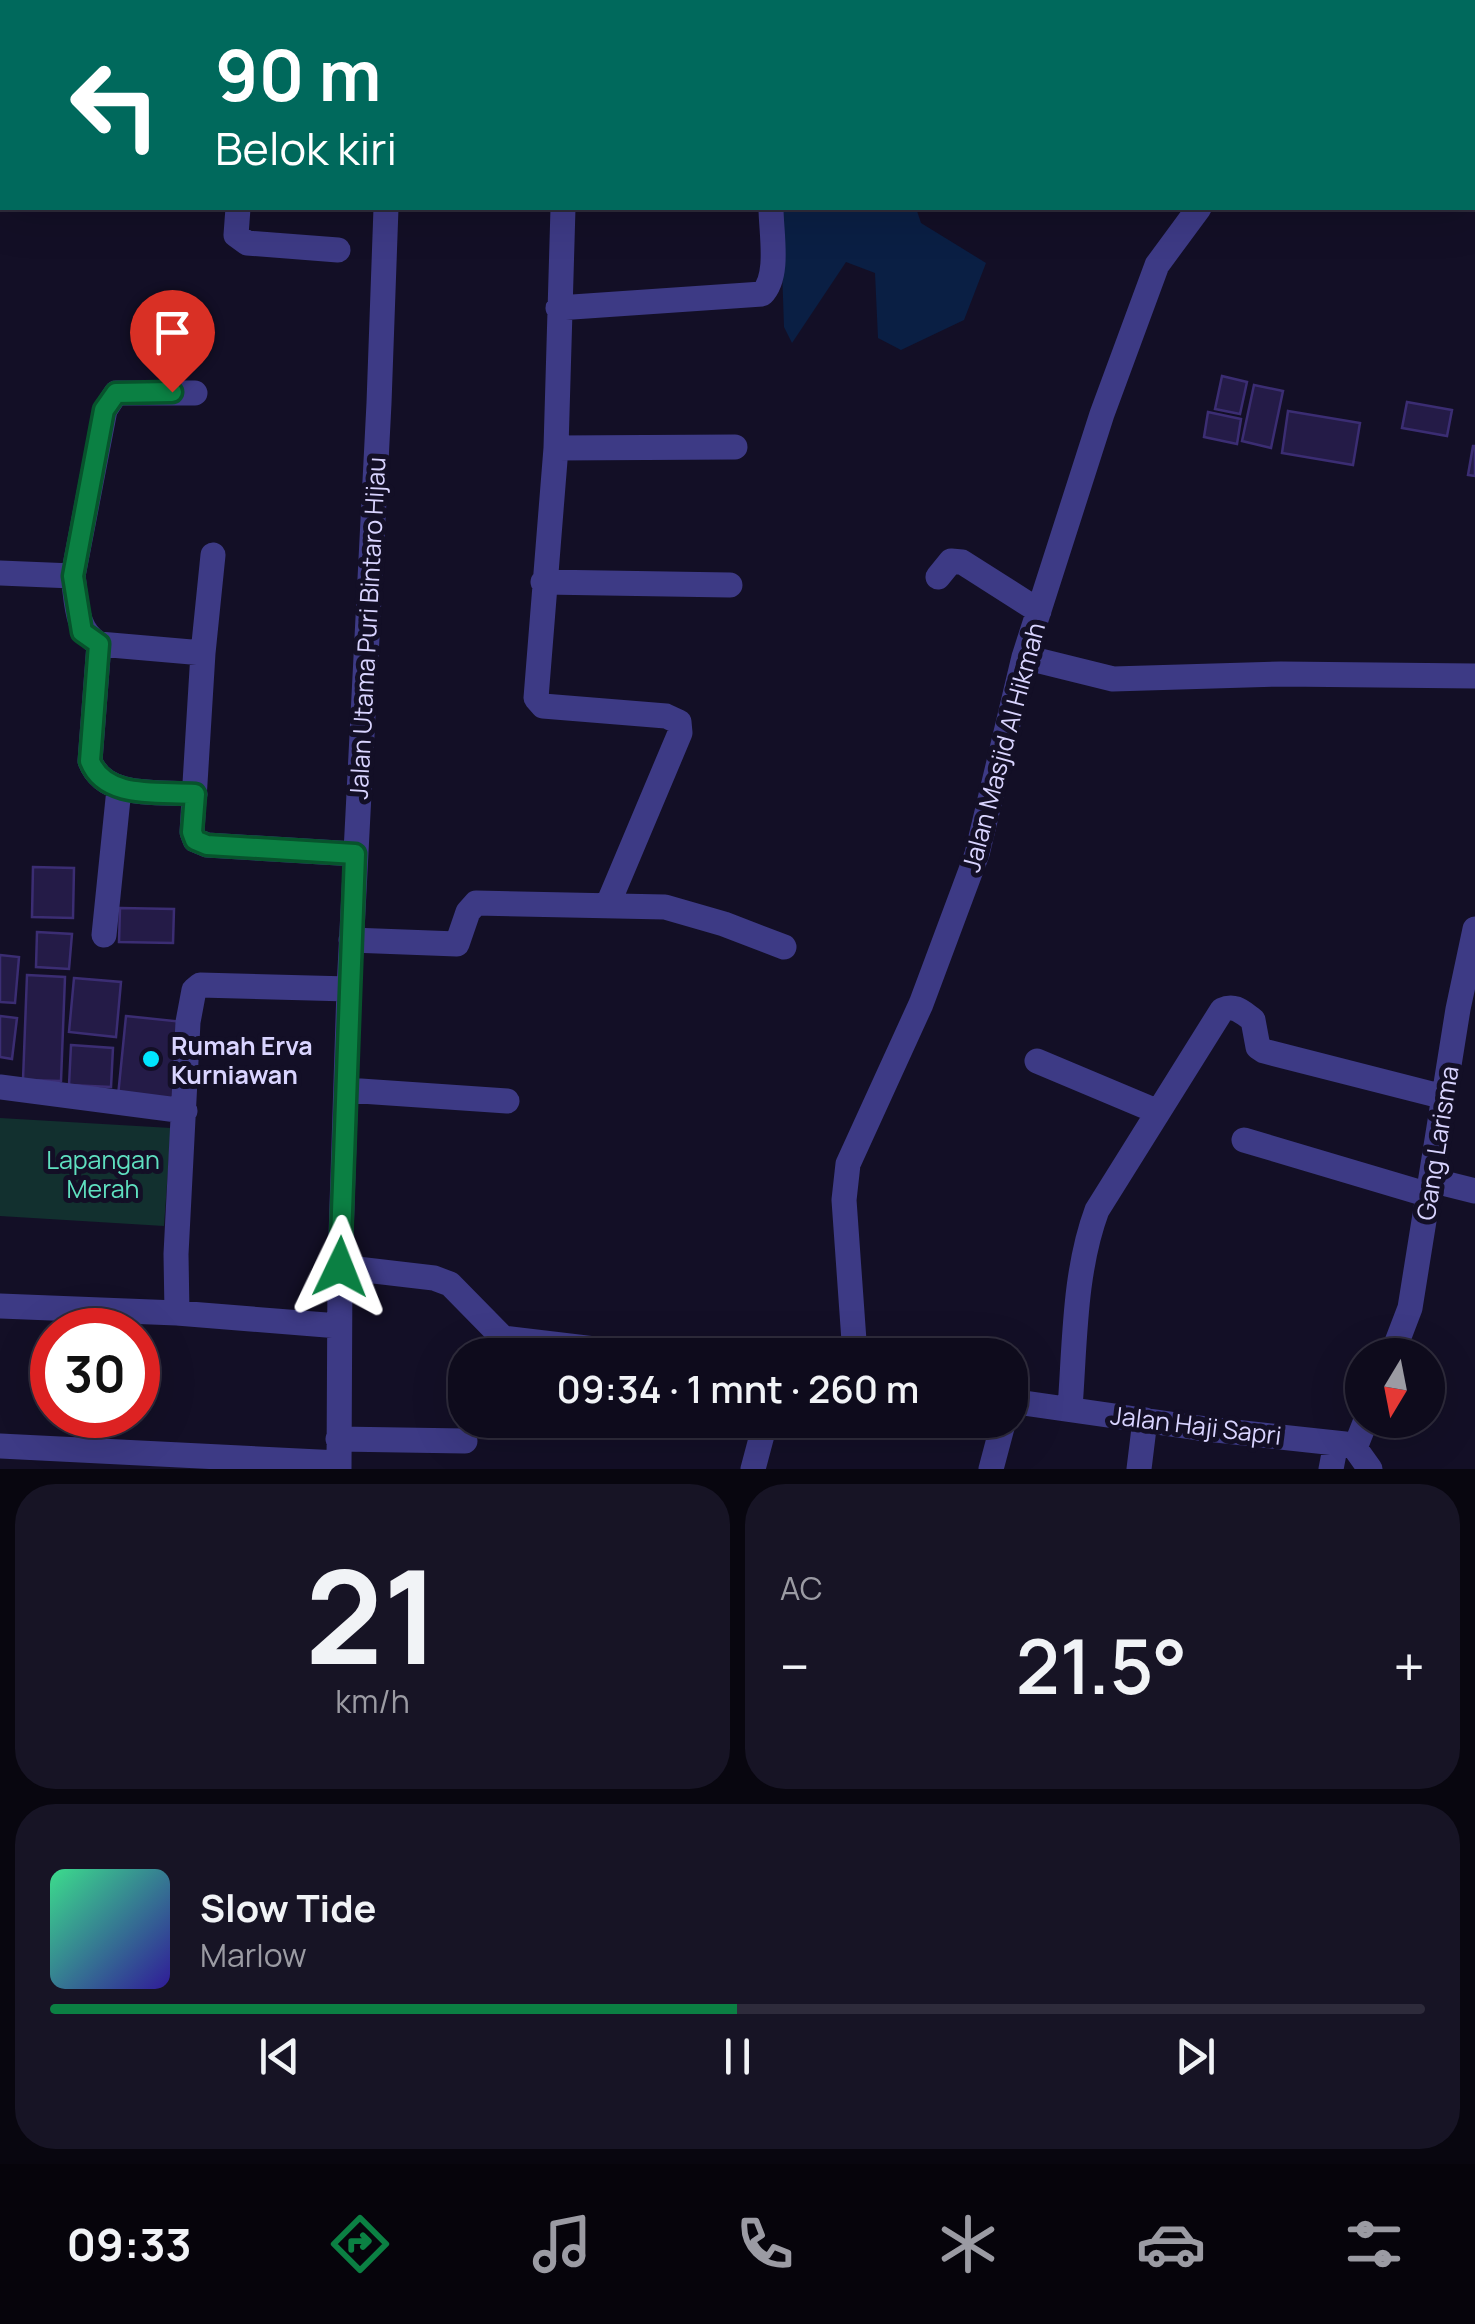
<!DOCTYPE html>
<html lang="id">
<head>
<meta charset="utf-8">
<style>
  body { margin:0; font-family:Manrope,sans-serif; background:#171425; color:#f1f3f6; height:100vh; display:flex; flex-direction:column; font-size:38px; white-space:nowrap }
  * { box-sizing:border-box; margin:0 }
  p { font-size:32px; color:#9b9ba3 }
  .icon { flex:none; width:55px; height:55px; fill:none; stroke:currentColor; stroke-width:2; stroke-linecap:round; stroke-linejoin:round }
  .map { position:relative; height:1469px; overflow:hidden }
  .sheet { display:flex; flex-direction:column; gap:15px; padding:15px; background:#08060f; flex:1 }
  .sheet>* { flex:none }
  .top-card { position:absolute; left:0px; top:0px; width:1475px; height:210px; box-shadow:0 10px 40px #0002,0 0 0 2px #2e2b3b; background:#00695c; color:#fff; overflow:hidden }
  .needle { width:65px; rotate:190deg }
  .fabs { position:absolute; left:1345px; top:1338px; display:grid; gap:20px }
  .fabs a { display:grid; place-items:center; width:100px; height:100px; border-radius:50%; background:#0e0b1c; box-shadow:0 10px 40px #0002,0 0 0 2px #2e2b3b; font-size:50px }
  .speed { position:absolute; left:30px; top:1308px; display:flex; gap:20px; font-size:50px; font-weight:700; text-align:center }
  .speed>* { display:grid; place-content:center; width:130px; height:130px; border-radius:50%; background:#0e0b1c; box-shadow:0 10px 40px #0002,0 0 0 2px #2e2b3b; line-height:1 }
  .speed .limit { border:15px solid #d22; background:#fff; color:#111 }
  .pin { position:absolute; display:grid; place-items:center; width:85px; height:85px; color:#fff; margin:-102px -42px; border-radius:50% 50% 50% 0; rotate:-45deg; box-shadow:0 0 10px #0007 }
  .pin .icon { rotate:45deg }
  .me { position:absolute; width:110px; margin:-55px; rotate:2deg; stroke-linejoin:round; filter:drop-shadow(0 0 8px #0008) }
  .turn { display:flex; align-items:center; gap:35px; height:210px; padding:0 50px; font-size:45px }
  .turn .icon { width:130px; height:130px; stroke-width:2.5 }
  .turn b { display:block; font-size:70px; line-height:85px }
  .big { font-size:75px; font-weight:600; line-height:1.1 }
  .sheet .widget { flex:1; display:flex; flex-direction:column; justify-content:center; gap:15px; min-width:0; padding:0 35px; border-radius:40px; background:#171425 }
  .sheet .dial { align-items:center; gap:0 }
  .dial b { font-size:130px; line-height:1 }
  .song { display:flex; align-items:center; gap:30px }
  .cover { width:120px; height:120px; border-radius:15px; background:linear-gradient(135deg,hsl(150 70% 55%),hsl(250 70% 35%)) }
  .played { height:10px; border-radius:5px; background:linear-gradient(90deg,#0b8043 50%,#2e2b3b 50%) }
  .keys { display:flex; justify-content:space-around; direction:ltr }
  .heat { display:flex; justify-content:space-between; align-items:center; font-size:55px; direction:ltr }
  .sheet .tiles { flex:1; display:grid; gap:15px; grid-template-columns:1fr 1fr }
  .widget:last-child { grid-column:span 2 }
  .trip { position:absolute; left:448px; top:1338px; width:580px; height:100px; border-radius:40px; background:#0e0b1c; box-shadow:0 10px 40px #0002,0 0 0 2px #2e2b3b; font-weight:600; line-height:100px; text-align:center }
  .menu { display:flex; height:160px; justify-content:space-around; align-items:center; background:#06040b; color:#9b9ba3 }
  .menu .icon { width:70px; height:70px }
  .menu .on { color:#0b8043 }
  .menu b { font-size:45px; color:#f1f3f6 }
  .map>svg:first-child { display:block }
  .green { fill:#12302f }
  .water { fill:#0a1f44 }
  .building { fill:#241b47; stroke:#3b2d73; stroke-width:2.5 }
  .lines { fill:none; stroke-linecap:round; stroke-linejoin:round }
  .minor { stroke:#3d3a85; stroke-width:25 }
  .route-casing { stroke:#07532c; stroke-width:25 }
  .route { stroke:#0b8043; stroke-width:18 }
  .poi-dot { fill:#00e5ff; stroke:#130f26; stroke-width:4 }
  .labels { text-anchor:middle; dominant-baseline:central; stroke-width:10; stroke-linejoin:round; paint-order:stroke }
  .street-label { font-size:25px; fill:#d9d4ff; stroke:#130f26 }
  .poi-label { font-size:25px; font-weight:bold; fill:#d9d4ff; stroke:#130f26; text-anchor:start }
  .park-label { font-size:25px; fill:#5fe0c0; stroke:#130f26 }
</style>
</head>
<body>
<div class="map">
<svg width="1475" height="1469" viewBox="0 0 1475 1469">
  <rect width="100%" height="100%" fill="#130f26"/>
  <path class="green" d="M0,1118L171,1128L164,1226L0,1216Z"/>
  <path class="water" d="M780,208H916L921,223L986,263L964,320L901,350L878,338L875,273L846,262L792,343L784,327Z"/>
  <path class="building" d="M581,0H631V1L581,2Z
    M1143,0H1187L1191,2H1146Z
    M1222,376L1247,382L1240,414L1215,409Z
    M1254,385L1283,391L1271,448L1242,441Z
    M1407,402L1452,410L1447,436L1402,428Z
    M1288,411L1360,423L1353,465L1282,453Z
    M1208,412L1241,419L1237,444L1204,437Z
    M1473,446H1475V476L1468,475Z
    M33,867L74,868L73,918L32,917Z
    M120,908L174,909L173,943L119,942Z
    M37,932L72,934L69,969L36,967Z
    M0,955L19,957L15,1003L0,1002Z
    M27,975L65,977L61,1081L23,1080Z
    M74,978L121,982L116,1037L69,1032Z
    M0,1016L17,1018L12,1059L0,1057Z
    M126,1016L184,1022L175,1102L118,1096Z
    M71,1045L113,1048L111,1087L69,1085Z"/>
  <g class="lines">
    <path class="minor" d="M50,0L52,2
      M213,0V2
      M382,0V2
      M560,0V2
      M1249,0L1250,2
      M757,2V0
      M852,2V0
      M1103,2V0
      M1294,2L1295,0
      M238,208L236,235L247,243L338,250
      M563,208L556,448L536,698L543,706L666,716L679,722L680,733L608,904
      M558,308L762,294C780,276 771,233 771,208
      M556,448L735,447
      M213,555L203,653L192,832L195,840L207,845L355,854
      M0,573L73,576L105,410L116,393H195
      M73,576C77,602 75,630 99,644L203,653
      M938,577L951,561L962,562L1039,611
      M543,582L730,585
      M99,644L90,761C105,800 160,791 195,794
      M1024,657L1113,679L1281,674L1475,676
      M104,935L119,789
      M351,940L457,944L468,912L476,903L665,907L724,924L784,947
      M1037,1061L1156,1111
      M0,1087L185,1111
      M346,1090L507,1101
      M1244,1140L1429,1195
      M1431,1180L1475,1191
      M340,1267L434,1278L450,1284L503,1338L645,1355
      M0,1306L177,1313L339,1326
      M177,1313L176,1254L188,1022L194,990L200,985L349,989
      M855,1355L844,1200L848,1164L921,1004L977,854L1024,657L1102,414L1157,265L1199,208
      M1392,1355L1410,1308L1458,1009L1475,929
      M1010,1401L1198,1428L1345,1444L1355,1448L1370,1469
      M1070,1408C1075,1342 1074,1272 1097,1210L1222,1010C1235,1004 1242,1012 1253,1020L1258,1047L1264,1051L1444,1097
      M338,1439L465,1441
      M0,1446L339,1463
      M1355,1448L1366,1420
      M339,1469L340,1267L349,989L379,403L386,208
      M753,1469L766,1420
      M991,1469L1004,1420
      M1139,1469L1145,1420
      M1331,1469L1336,1443"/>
  </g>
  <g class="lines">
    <g class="route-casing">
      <path id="route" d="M172,392L116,393L104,410L73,576L82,632L99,644L90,761C105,800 160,791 195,794L192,832L195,840L207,845L355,854L340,1267"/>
    </g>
    <use href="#route" class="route"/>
  </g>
  <circle class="poi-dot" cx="151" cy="1059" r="10"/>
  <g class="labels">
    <g class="street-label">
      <text transform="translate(367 628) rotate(-87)">Jalan Utama Puri Bintaro Hijau</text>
      <text transform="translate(1003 747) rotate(-75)">Jalan Masjid Al Hikmah</text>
      <text transform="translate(1437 1143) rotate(-81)">Gang Larisma</text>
      <text transform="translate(1196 1425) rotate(7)">Jalan Haji Sapri</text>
    </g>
    <g class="poi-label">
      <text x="171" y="1045">Rumah Erva<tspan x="171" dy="29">Kurniawan</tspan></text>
    </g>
    <g class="park-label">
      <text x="103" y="1159">Lapangan<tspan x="103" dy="29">Merah</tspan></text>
    </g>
  </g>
</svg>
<div class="fabs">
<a><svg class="needle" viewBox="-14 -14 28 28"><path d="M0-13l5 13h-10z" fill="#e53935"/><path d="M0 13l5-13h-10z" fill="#9b9ba3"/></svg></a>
</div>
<div class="speed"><div class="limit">30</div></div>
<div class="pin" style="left:172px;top:392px;background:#d93025"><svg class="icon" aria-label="arrive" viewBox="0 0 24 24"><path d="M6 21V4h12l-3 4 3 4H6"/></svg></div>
<svg class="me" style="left:340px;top:1267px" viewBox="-20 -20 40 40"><path d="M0-17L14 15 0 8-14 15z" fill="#0b8043" stroke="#fff" stroke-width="4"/></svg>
<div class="trip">09:34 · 1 mnt · 260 m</div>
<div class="top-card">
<div class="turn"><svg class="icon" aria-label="left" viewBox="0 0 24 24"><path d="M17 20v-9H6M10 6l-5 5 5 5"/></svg><div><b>90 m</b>Belok kiri</div></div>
</div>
</div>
<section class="sheet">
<div class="tiles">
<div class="widget dial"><b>21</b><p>km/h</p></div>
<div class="widget"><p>AC</p>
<div class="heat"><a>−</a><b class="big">21.5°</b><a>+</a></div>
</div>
<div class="widget">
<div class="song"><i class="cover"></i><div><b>Slow Tide</b><p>Marlow</p></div></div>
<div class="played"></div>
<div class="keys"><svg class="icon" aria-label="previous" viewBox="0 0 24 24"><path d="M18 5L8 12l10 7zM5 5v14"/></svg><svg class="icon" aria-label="pause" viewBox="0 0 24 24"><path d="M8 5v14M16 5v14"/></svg><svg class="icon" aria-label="next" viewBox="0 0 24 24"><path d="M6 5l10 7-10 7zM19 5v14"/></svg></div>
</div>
</div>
</section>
<nav class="menu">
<b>09:33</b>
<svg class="icon on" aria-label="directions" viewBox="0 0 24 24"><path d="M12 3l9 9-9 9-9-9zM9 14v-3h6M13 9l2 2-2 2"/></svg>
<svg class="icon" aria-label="music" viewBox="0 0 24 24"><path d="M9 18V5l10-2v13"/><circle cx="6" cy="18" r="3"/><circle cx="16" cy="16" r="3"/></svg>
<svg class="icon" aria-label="phone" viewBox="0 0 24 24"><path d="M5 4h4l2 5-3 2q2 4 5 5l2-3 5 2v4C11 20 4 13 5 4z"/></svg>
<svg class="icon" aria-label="climate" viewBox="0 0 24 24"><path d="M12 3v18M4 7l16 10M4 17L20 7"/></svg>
<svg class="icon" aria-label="car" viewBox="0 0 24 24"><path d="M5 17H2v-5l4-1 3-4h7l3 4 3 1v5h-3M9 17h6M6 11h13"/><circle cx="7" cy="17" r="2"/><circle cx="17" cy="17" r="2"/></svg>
<svg class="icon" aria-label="filters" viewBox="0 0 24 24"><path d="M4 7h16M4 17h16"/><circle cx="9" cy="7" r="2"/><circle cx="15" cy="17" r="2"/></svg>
</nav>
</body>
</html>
